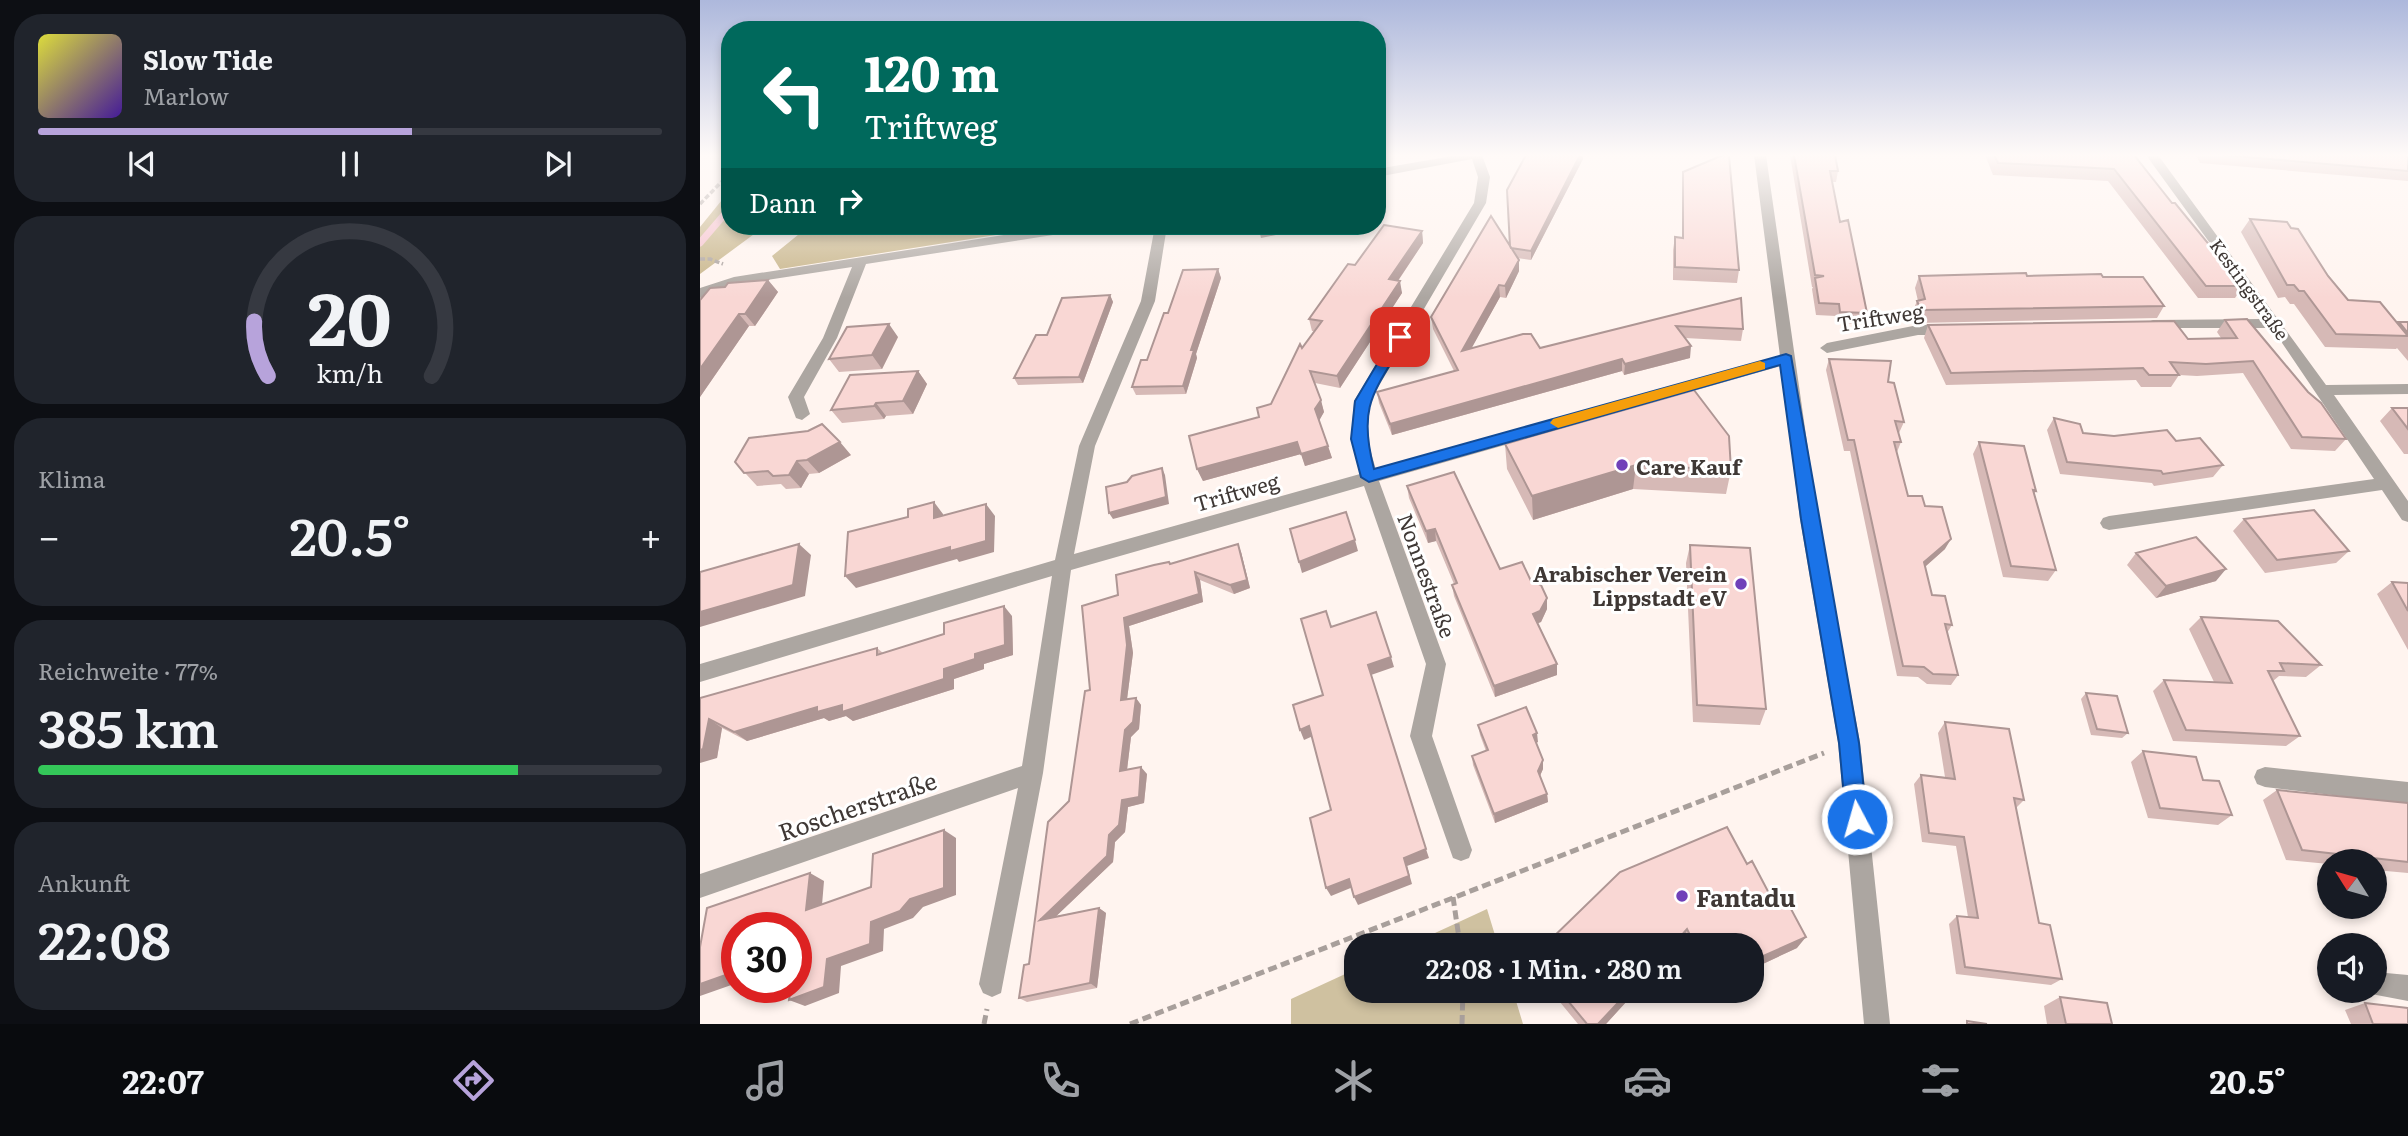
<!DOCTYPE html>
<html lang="de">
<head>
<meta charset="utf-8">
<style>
  body { margin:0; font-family:Literata,serif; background:#20242c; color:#f1f3f6; height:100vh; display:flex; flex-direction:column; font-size:26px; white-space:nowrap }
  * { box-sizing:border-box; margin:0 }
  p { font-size:23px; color:#9ea1a6 }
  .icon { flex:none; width:38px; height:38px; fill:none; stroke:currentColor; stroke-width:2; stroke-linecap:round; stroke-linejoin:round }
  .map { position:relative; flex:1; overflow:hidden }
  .drawer { display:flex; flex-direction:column; gap:14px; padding:14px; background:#0d0f14; width:700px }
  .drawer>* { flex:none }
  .guide { position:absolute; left:21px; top:21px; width:665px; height:214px; border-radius:28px; box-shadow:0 4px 10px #0003; background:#00695c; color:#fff; overflow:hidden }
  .needle { width:46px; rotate:307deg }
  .controls { position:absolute; left:1617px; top:849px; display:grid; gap:14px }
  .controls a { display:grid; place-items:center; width:70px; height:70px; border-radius:50%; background:#171b24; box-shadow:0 4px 10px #0003; font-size:35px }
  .speed { position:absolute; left:21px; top:912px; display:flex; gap:14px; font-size:35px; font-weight:700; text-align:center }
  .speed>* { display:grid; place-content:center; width:91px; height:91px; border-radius:50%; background:#171b24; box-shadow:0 4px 10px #0003; line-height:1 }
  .speed .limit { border:10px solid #d22; background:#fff; color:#111 }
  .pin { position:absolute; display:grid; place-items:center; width:60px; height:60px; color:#fff; margin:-30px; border-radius:14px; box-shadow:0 4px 10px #0006 }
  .me { position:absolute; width:77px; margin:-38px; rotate:354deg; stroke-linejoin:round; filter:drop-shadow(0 0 5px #0008) }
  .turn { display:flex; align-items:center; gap:24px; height:147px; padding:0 28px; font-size:32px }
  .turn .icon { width:91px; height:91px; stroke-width:2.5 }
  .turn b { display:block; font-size:49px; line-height:60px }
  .then { display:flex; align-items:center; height:66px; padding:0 28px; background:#0003; gap:14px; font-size:26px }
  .big { font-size:52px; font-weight:600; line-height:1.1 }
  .drawer .tile { flex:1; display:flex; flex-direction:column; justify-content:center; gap:10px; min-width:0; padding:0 24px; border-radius:28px; background:#20242c }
  .drawer .dial { align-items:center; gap:0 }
  .dial svg { height:182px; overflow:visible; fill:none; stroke:#363941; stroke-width:7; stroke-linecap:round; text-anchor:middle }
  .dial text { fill:#f1f3f6; stroke:none }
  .song { display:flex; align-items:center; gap:21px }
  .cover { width:84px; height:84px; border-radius:10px; background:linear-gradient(135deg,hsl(60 70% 55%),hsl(260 70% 35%)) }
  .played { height:7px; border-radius:4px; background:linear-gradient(90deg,#b7a3db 60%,#363941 60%) }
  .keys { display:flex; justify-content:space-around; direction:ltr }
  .heat { display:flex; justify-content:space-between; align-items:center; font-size:38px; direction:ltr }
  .charge { height:10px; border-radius:5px; background:linear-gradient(90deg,#34c759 77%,#363941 0) }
  .trip { position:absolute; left:644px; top:933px; width:420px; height:70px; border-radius:28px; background:#171b24; box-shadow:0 4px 10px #0003; font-weight:600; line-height:70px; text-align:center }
  .dock { display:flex; height:112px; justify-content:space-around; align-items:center; background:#090b0e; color:#9ea1a6 }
  .dock .icon { width:49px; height:49px }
  .dock .active { color:#b7a3db }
  .dock b { font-size:32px; color:#f1f3f6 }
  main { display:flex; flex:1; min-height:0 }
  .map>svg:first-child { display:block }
  .green { fill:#cfc1a0 }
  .forest { fill:#c5b285 }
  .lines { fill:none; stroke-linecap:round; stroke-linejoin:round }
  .stream { stroke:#f4becb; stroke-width:7 }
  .path-far1 { stroke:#a89f9b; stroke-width:3.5; stroke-dasharray:5 2.5; stroke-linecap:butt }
  .path { stroke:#a89f9b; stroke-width:5; stroke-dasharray:9 4.5; stroke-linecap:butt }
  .lane { fill:#aca6a1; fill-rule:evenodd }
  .street { fill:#aca6a1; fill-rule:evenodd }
  .wall { fill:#d6b9b6 }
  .shaded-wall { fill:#ae9694 }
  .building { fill:#f9d7d4; stroke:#ae9694; stroke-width:2 }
  .route { fill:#1a73e8; stroke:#114b97; stroke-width:2 }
  .slow { fill:#f59e0b }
  .poi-dot { fill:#7041b9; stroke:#fff; stroke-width:2.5 }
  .labels { text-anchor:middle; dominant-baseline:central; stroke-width:6; stroke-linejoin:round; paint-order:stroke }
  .far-street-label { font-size:18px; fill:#3f3835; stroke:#fff }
  .street-label { font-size:21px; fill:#3f3835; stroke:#fff }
  .poi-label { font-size:21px; font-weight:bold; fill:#3f3835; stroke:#fff; text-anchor:start }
  .near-street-label { font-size:24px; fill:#3f3835; stroke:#fff }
  .near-poi-label { font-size:24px; font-weight:bold; fill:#3f3835; stroke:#fff; text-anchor:start }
</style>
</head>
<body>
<main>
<section class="drawer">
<div class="tile">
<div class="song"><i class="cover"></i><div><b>Slow Tide</b><p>Marlow</p></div></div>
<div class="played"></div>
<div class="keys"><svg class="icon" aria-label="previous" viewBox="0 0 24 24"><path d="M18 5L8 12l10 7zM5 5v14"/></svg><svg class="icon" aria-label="pause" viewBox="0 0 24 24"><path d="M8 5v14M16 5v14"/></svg><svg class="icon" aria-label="next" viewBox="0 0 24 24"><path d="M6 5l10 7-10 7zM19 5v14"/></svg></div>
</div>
<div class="tile dial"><svg viewBox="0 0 100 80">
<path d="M14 69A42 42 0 1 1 86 69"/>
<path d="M14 69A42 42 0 0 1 8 45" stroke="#b7a3db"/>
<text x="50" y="56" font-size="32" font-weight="700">20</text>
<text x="50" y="72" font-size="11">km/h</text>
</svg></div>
<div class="tile"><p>Klima</p>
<div class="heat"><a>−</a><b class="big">20.5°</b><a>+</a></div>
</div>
<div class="tile"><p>Reichweite · 77%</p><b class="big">385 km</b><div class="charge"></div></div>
<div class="tile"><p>Ankunft</p><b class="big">22:08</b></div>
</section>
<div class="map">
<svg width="1708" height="1024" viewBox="0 0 1708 1024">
  <rect width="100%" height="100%" fill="#fff4ef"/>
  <path class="green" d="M787,909L798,945H709Z
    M656,969V990L813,991L823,1024H591V999Z"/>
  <path class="forest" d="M30,190V226H65L0,274V227Z
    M109,226H353L80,269L72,256Z"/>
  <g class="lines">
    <path class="stream" d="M0,243L30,208"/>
    <path class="path-far1" d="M0,204L30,173
      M0,259H10L23,264"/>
    <path class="path" d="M753,897L760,945
      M284,1024L287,1009
      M430,1024L1124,753
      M762,1024L763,990"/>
    <path class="lane" d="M1565,767L1708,782V804L1565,787L1557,784L1554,777L1557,770Z
      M1675,972L1708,975V1001L1666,993L1665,990H1675Z"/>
    <path class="street" d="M758,155H782L790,177L786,203L670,401L667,438L676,470L1080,356L1054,155H1066L1118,519L1160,742L1190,1024H1164L1138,742L1100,519L1081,366L679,481L746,664L732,736L772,850L769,858L761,861L753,858L710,736L726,664L664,486L371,570L343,773L301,993L292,997L283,993L279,984L318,788L0,898V874L322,766L352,576L0,682V664L355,560L379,446L441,301L455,226H467L455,301L395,446L374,554L660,474L651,438L654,401L774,203L778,177L772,159L677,177V169Z
      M1446,155H1458L1626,385L1708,384V394L1634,395L1708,501V522L1702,520L1682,490L1409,530L1403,528L1400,523L1403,518L1409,516L1674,479L1572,328H1448L1446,325L1448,322L1453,320L1565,319Z
      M362,226H391L385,230L166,264L137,338L104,397L110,414L102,420L96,418L88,397L123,338L152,267L35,285L0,298V288L34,277Z
      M1218,325H1250L1257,330L1250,335H1218L1127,353L1120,348L1127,343Z"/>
  </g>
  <path class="wall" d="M826,155H883V159L831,260L817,258L819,260V271L806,298L800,297L771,348H840L1041,298L1043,329L1041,341L985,338L990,358L924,375L922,371L692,435L679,403L677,392L754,371L733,329L731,317L810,245Z
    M1090,155H1135L1138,171L1136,182H1132L1140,222L1167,313L1163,324L1137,323L1136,316L1116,315L1112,289L1113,287H1112Z
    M1285,155H1435L1472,203L1543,286L1535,298H1498L1408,181L1293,175Z
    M1496,155H1708V181L1500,163Z
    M983,172L1039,270L1037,283L973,280V250L975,237L982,238V185Z
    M1550,219L1591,228L1648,300L1697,323L1699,322H1708V361L1697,348L1696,349L1625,347L1594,304H1590L1585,297L1578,298L1541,232Z
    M722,231L723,243L698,281L702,293L640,388L615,383L624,412L619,420L632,458L605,466L601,454L503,481L497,469L559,417L571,404L602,348L614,331H612L609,319L655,265Z
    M518,269L521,278L496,354L497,358L486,394L436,395L432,387L447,360L468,313Z
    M1219,276L1403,277L1464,306L1457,318L1217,323L1212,313L1217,301H1218L1215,288Z
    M68,280L78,292L55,326H49L0,397V300L25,287Z
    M410,295L413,302L383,383L318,385L314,378L347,335Z
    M1525,320L1646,439L1635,451L1591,449L1543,373L1497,376L1479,375L1471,387H1441L1436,380L1246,385L1224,338L1228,325L1488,339L1521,338L1517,332Z
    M198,337L182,369L139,372L129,359Z
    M1129,359L1188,382L1204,422L1199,433H1198L1201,442L1197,452L1208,496L1225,506L1245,549L1225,567L1232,595L1252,625L1247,633L1258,675L1251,685L1227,684L1218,677L1197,676L1150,451H1144L1126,370Z
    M218,371L227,384L213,414L186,416L184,419L142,423L131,410Z
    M1692,408H1708V454H1704L1680,421Z
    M1354,418L1383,433L1523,465L1513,477L1454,486L1452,483L1360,474L1347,430Z
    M1279,442L1336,491L1334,495L1356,570L1348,581L1303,577L1273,454Z
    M805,444L1031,470L1026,494L933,489L833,520L807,469Z
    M151,455L119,473L109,474L101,488L86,489L81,484L57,486L35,462Z
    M707,486L800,569L831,581L847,609L841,622L838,623L857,664V675L795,697L754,596L752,585L754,584L736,541L728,543L709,498Z
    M1544,519L1649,551L1636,563L1565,573L1533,531Z
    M990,545L1066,709L1060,725L993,722L986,563Z
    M541,552L550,588L534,594L500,580L503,602L429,626L433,653L427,699L436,698L441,705L439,729L431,737L427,770L447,774L444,803L428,807L425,832L415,842L413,862L356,916L399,908L406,913L397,988L327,1002L319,998L329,964L369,801L390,690L418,595L471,564Z
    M1436,553L1516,581L1456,598L1427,565Z
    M1692,582L1708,583V650L1677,594Z
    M312,616L313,655L284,664V669L254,679V689L153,721L146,716L129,721L124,718L47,741L22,728L17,758L0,698L177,648L183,653Z
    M1501,617L1621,665L1606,677L1579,676L1573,681L1600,736L1586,746L1473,741L1453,691L1464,680L1514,682L1489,629Z
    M1386,693L1428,733L1422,738L1391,735L1381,699Z
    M1245,722L1324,800L1316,808L1339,923L1362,979L1351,985L1256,974L1249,924L1257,916L1268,917L1256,846L1222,842L1214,784L1221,775L1245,777L1238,733Z
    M778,725L838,742L836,743L843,760V769L840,776L847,794L848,802L795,823L773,765L772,756L786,751L780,735Z
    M1443,751L1503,780L1532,815L1518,825L1448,818L1431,762Z
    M1577,790L1708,803V873L1675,870V861H1629V864L1586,860L1563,800Z
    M1047,864L1097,948L1052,969V945H985L983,941L845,945Z
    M850,990H937L906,1024H878Z
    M1360,997L1412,1024H1347L1344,1006Z
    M1665,1003L1708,1024H1651L1645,1010Z"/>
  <path class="shaded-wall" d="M880,155H883V159L831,260V251Z
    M558,226H619L561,238Z
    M722,231L723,243L691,291L689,279Z
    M819,260V271L806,298L805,286Z
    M518,269L521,278L496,354L497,358L486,394L483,386L491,350Z
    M68,280L78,292L55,326L45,314Z
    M700,281L702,293L640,388L637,376Z
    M799,285L800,297L764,362L762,351Z
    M410,295L413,302L383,383L379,377Z
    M39,314L49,326L0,397V369Z
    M189,324L198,337L182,369L172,355Z
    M991,346L990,358L924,375L925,364Z
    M922,359V371L692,435L690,424Z
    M218,371L227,384L213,414L203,401Z
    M621,400L624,412L619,421L615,409Z
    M176,403L186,416L184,419L174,406Z
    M140,442L151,455L119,473L107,460Z
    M597,442L601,454L503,481L497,469Z
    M628,446L632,458L605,466L601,454Z
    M97,461L109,474L101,488L89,475Z
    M936,465L933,489L833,520L832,496Z
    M462,468L465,475L469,504L413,519L409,513Z
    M234,502L243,514V530L234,518Z
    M286,504L295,516L294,552L259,562L257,559L156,588L145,576Z
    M735,529L736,541L728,543L726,531Z
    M1251,539L1245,549L1219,572L1224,562Z
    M655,540L658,551L602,573L599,562Z
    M99,544L111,555L105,596L0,627V612Z
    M538,544L541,552L550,588L534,594L530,585Z
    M1526,569L1516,581L1456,598L1466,586Z
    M495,572L500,580L503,602L429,626L433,653L426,707L421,700L424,618Z
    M847,598V609L841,622L833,625V614Z
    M304,606L312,616L313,655L284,664V669L254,679V689L153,721L146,716L129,721L124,718L47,741L34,732L244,669L275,654Z
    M691,657L694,667L671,675L668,665Z
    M857,664V675L795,697L794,686Z
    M436,698L441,705L439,729L431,737L426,778L420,771L425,730Z
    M9,719L22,728L17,758L0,763V750Z
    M609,726L613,736L604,740L600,730Z
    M837,733L838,742L833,744V735Z
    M843,760V769L838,780V771Z
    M441,767L447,774L444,803L428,807L425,832L415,842L413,862L347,925L340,920L409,835L422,800Z
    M847,794L848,802L795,823L794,814Z
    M244,830L256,838V895L223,907L213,918L184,929L183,951L141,966L139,993L105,1006L89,1000L127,959L171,922Z
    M726,849L729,858L707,866L712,884L658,905L654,897L704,858Z
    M110,873L124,881L121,917L106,910Z
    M649,879L653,887L631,896L626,888Z
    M399,908L406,913L397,988L390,983Z
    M987,929L983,941L979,945H973Z
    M1106,937L1097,948L1052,969V961Z
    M37,971V983L0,996V984Z
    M930,990H937L906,1024H898Z"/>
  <path class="building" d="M826,155H880L831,251L811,248L810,246L807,190Z
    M1023,155H1029L1039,270L975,267V237L983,238V172Z
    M1094,155H1135L1138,171H1130L1140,222L1148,220L1167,313L1140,312L1139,304L1119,303L1115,278L1124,276L1115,275Z
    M1294,155H1434L1472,203H1475L1543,286H1506L1414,169L1298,163Z
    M1523,155H1708V171Z
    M791,216L819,260L805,286L799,285L762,351L823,334H831L840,348L1041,298L1043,329L976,326L991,346L925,364L922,359L690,424L677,392L758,370L731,317Z
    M1550,219L1587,222L1591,228L1598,229L1628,276L1648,300L1680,302L1708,336L1636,334L1604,291H1599L1594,285H1587Z
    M684,225L722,231L689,279L700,281L637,376L610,371L621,400L615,409L628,446L601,454L597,442L497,469L489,436L559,417L557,408L571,404L600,344L602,348L622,321L609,319L648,264L655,265Z
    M518,269L491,350H494L483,386L432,387L441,360H447L464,313H468L483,270Z
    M1326,273L1327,276L1401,274L1403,277H1443L1464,306L1221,310L1217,301L1225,299L1219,276Z
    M68,280L45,314H39L0,369V300L10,288L25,287L28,283Z
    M410,295L379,377L314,378L336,335H347L362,298Z
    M1547,319L1608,392L1621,403L1646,439L1602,437L1553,361L1506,364L1470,362L1479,375H1449L1443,368L1251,373L1228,325L1474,321L1488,339L1537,338L1525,320Z
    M1699,322H1708V333Z
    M189,324L172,355L129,359L147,327Z
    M1129,359L1191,361L1188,382L1194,383L1204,422L1195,421L1201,442H1194L1208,496H1222L1225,506L1242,507L1251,539L1224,562L1232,595L1245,596L1252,625L1245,624L1258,675L1233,674L1224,667L1203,666L1154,440H1148Z
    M218,371L203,401L176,403L174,406L131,410L150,375Z
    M994,390L1029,436L1031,470L936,465L832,496L805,444Z
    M1692,408H1708V429Z
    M1354,418L1380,424L1383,433L1414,436L1467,430L1476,441L1500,438L1523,465L1463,474L1461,471L1367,462Z
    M122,424L140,442L107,460L97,461L89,475L73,476L68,471L44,473L35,462L49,438L108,431Z
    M1279,442L1324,446L1336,491L1333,490L1356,570L1311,566Z
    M462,468L466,497L409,513L406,487L427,482L432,476Z
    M754,472L800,569L822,562L831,581L841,585L847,598L840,611L833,614L857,664L794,686L752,585L757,583L735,529L726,531L707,486Z
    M234,502V518L286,504V541L250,551V547L145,576L148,532L208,517V509Z
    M1614,510L1649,551L1577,560L1544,519Z
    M646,512L655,540L599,562L590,529Z
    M1496,537L1526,569L1466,586L1436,553Z
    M99,544L93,585L0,612V572Z
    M538,544L547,580L530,585L495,572L499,594L424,618L427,645L421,700L436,698L433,722L425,730L420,771L441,767L439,797L422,800L419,825L409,835L407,856L340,920L399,908L390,983L319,998L324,965L329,964L348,822L369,801L385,691L390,690L382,606L418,595L416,575L454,565L469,562L470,564Z
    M990,545L1050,548L1066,709L997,705Z
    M1692,582L1708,583V611Z
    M304,606L305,645L275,654V659L244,669V679L142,712V705L117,712V707L34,732L9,719L3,749L0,750V698L177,648V655L244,634V623Z
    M626,611L631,627L676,612L691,657L668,665L726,849L704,858L709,876L654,897L649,879L626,888L610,818L631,810L609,726L600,730L593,705L623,695L601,619Z
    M1501,617L1578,621L1621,665L1580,663L1584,671H1568L1600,736L1486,730L1464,680L1532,683Z
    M1386,693L1417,696L1428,733L1397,729Z
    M826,707L837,733L833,735L843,760L838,771L847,794L794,814L772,756L788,750L778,725Z
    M1245,722L1309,729L1324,800L1314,798L1339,923L1350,925L1362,979L1265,967L1257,916L1278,918L1264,837L1229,833L1221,775L1255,779Z
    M1443,751L1496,757L1503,780L1519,781L1532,815L1460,808Z
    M1577,790L1708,803V862L1602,850Z
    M1027,827L1047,864L1052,861L1072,899L1083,894L1106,937L1052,961V945H995L987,929L973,945H845L920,872Z
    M244,830V888L210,899L200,911L171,922L170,944L127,959L124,987L89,1000L91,987H96V928H37V971L0,984V947L7,908L110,873L106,910L171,887L173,854Z
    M859,990H930L898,1024H887Z
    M1360,997L1407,1003L1412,1024H1366Z
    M1665,1003L1708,1008V1024H1673Z
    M1267,1021L1287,1024H1267Z"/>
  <linearGradient id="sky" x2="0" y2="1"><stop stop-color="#adb8dc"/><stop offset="0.52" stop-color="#fffaf8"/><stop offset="1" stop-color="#fffaf8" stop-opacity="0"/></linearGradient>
  <rect width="1708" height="298" fill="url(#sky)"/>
  <path class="route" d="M700,333L707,337C675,391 657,404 674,469L1086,354L1091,356L1159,743L1167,819L1164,826L1157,829L1149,826L1146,819L1139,743L1101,519L1080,365L669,482L661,477L651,439L655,401L695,334Z"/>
  <path class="slow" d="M1060,361L1065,363V369L858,428L850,423L853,419Z"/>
  <g class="poi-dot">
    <circle cx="922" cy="465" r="7"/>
    <circle cx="1041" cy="584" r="7"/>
    <circle cx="982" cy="896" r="7"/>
  </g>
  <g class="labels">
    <g class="far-street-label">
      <text transform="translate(1550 289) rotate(54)">Kestingstraße</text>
    </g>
    <g class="street-label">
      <text transform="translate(1180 316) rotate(-9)">Triftweg</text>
      <text transform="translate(536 491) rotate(-16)">Triftweg</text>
      <text transform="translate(728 575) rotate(70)">Nonnestraße</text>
    </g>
    <g class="poi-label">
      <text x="936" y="465">Care Kauf</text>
      <text x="1027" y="572" text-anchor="end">Arabischer Verein<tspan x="1027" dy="24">Lippstadt eV</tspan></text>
    </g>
    <g class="near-street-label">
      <text transform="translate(157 805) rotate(-19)">Roscherstraße</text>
    </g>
    <g class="near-poi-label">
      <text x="996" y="896">Fantadu</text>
    </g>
  </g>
</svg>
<div class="controls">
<a><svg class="needle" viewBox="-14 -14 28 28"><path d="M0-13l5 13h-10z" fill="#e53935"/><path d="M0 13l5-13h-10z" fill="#9ea1a6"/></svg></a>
<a><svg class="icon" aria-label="sound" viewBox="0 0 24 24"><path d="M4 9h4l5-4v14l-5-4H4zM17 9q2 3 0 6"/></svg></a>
</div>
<div class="speed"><div class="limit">30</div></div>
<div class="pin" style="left:700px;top:337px;background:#d93025"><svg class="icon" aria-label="arrive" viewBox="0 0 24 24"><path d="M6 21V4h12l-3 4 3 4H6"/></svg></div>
<svg class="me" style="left:1157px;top:819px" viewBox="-20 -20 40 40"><circle r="17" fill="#1a73e8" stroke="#fff" stroke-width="3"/><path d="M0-11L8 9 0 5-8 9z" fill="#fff"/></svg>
<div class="trip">22:08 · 1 Min. · 280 m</div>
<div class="guide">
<div class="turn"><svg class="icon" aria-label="left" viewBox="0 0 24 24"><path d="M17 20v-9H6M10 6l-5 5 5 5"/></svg><div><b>120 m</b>Triftweg</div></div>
<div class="then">Dann<svg class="icon" aria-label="right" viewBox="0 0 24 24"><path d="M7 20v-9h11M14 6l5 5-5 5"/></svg></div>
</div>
</div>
</main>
<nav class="dock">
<b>22:07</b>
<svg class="icon active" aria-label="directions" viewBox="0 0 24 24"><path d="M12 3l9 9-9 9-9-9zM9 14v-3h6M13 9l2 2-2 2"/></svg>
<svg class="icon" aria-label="music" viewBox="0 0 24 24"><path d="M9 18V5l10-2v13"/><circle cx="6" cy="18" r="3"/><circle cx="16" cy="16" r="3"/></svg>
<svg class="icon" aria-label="phone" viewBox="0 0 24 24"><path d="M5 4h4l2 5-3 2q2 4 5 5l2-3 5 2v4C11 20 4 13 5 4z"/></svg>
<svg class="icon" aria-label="climate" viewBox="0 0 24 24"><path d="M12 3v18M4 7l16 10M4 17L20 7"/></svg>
<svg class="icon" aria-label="car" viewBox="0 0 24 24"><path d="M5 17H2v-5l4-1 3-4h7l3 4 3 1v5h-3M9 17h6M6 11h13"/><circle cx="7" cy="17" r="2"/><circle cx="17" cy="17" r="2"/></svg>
<svg class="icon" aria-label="filters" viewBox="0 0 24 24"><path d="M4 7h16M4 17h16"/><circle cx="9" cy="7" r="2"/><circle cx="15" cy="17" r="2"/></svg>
<b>20.5°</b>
</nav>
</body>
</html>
